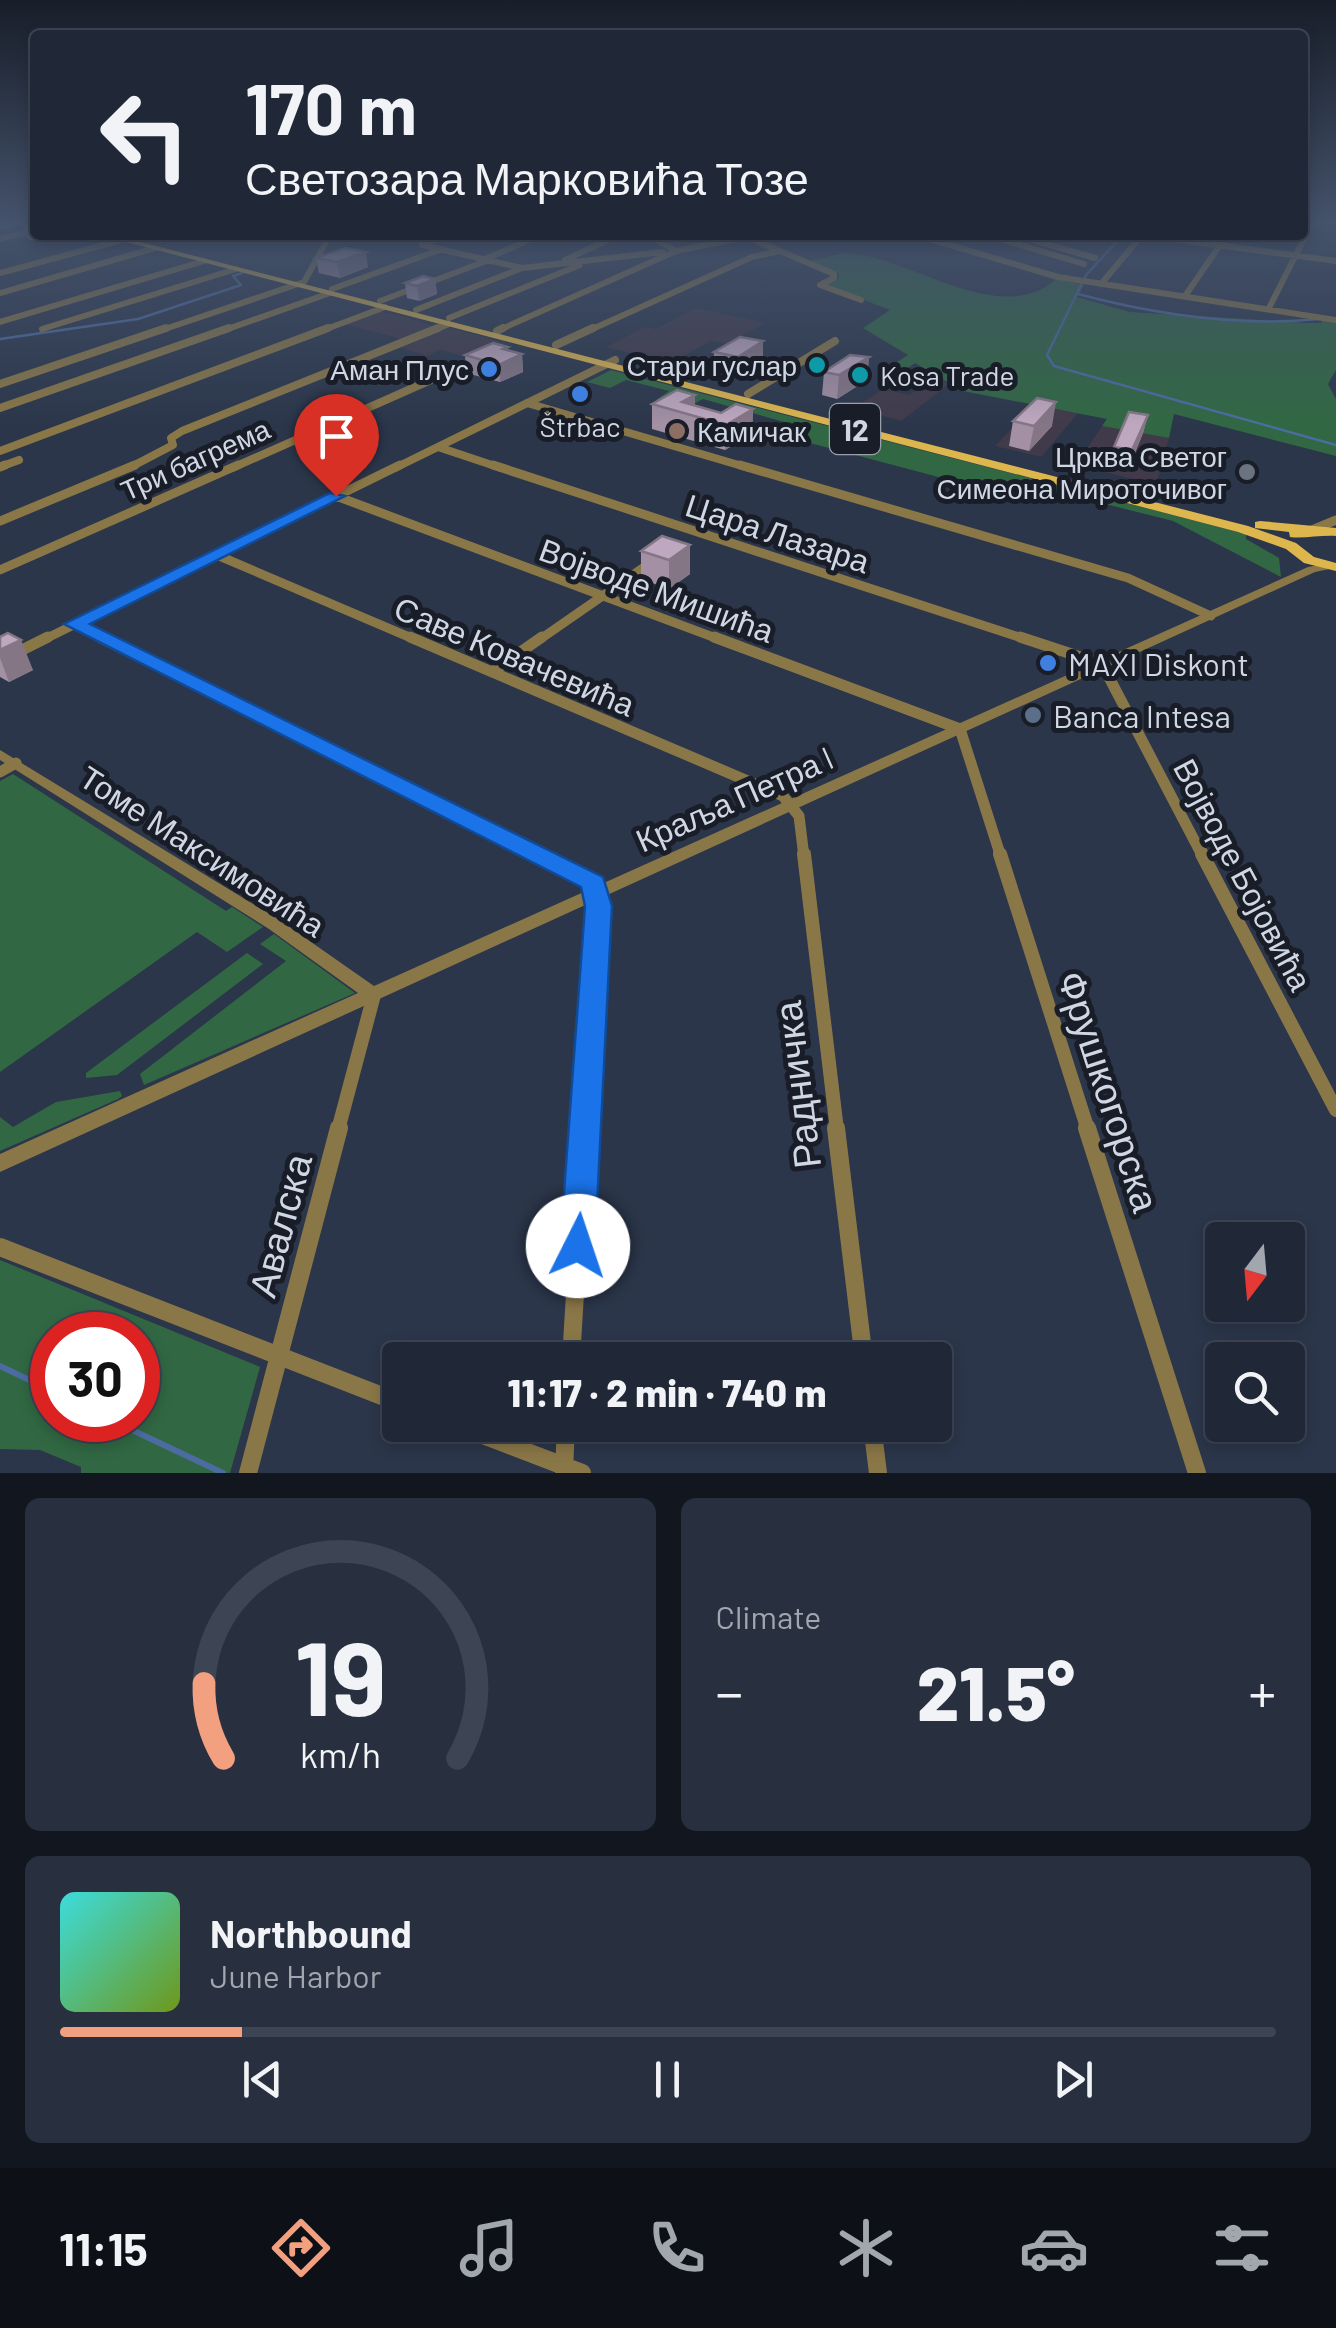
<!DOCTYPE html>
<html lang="en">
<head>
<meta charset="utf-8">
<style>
  body { margin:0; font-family:Barlow,sans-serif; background:#283040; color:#f1f3f6; height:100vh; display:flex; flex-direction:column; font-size:38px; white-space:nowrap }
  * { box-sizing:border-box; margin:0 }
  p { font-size:32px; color:#a2a6ae }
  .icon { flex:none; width:55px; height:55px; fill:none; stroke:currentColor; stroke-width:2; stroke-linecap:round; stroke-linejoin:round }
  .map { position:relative; height:1473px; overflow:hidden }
  .side { display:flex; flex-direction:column; gap:25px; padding:25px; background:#12161f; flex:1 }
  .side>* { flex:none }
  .banner { position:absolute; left:30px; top:30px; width:1278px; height:210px; border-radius:10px; box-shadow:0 5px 15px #0003,0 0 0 2px #3d4453; background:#202838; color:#f1f3f6; overflow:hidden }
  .needle { width:65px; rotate:196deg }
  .tools { position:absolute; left:1205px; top:1222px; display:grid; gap:20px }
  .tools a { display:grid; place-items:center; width:100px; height:100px; border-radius:10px; background:#202838; box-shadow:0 5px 15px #0003,0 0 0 2px #3d4453; font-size:50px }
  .speed { position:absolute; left:30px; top:1312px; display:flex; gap:20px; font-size:50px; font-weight:700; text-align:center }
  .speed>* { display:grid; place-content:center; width:130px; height:130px; border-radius:50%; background:#202838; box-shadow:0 5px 15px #0003,0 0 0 2px #3d4453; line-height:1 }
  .speed .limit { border:15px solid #d22; background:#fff; color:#111 }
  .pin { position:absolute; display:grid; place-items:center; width:85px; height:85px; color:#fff; margin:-102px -42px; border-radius:50% 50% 50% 0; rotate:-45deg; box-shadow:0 0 10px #0007 }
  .pin .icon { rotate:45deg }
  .me { position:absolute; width:110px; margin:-55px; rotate:4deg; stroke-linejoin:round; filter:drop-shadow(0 0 8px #0008) }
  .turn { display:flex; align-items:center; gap:35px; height:210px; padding:0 50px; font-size:45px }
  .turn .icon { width:130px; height:130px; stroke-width:2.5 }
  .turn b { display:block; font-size:70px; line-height:85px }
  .big { font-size:75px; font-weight:800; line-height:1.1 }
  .side .widget { flex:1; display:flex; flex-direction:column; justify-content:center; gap:15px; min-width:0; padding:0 35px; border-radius:15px; background:#283040 }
  .side .dial { align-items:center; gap:0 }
  .dial svg { height:260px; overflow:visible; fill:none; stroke:#3d4453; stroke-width:7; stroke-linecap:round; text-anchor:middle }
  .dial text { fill:#f1f3f6; stroke:none }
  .song { display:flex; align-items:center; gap:30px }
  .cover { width:120px; height:120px; border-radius:15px; background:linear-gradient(135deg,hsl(180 70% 55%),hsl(80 70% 35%)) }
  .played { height:10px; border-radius:5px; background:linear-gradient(90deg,#f2a07f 15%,#3d4453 15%) }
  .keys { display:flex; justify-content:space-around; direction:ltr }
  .heat { display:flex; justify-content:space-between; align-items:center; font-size:55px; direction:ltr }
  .side .tiles { flex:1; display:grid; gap:25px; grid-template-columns:1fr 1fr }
  .widget:last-child { grid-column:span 2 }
  .trip { position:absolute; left:382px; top:1342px; width:570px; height:100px; border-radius:10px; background:#202838; box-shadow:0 5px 15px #0003,0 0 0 2px #3d4453; font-weight:800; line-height:100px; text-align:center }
  .dock { display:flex; height:160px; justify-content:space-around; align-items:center; background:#0d1016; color:#a2a6ae }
  .dock .icon { width:70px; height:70px }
  .dock .active { color:#f2a07f }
  .dock b { font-size:45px; color:#f1f3f6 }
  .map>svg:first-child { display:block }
  .commercial { fill:#413a4a }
  .green { fill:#316843; fill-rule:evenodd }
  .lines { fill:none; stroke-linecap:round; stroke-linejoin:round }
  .stream-far1 { stroke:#4c6ca1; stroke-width:2.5 }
  .stream { stroke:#4c6ca1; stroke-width:6 }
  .minor-far5 { stroke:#8a7748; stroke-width:6 }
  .minor-far4 { stroke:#8a7748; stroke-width:8 }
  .minor-far3 { stroke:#8a7748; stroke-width:9 }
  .minor-far2 { stroke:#8a7748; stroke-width:11 }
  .minor-far1 { stroke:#8a7748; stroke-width:14 }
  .minor { stroke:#8a7748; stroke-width:18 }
  .tertiary { fill:#8a7748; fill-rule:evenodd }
  .primary { fill:#deb64e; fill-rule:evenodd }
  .wall { fill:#a390a4 }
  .shaded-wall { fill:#857686 }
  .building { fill:#bea8bf; stroke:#857686; stroke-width:2.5 }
  .route { fill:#1a73e8; stroke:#114b97; stroke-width:2.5 }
  .culture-dot { fill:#0f9aa8; stroke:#181d27; stroke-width:4 }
  .shop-dot { fill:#3f7fe0; stroke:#181d27; stroke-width:4 }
  .education-dot { fill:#8d6e63; stroke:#181d27; stroke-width:4 }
  .worship-dot { fill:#6b7280; stroke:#181d27; stroke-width:4 }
  .service-dot { fill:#5c6f8a; stroke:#181d27; stroke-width:4 }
  .labels { text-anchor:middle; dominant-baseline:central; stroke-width:10; stroke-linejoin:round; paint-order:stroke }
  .far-poi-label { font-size:28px; fill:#d0d7e4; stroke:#181d27; text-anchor:end }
  .far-street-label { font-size:28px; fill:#d0d7e4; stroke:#181d27 }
  .shield { fill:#181d27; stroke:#999fab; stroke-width:2.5 }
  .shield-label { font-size:30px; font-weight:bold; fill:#d0d7e4 }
  .street-label { font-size:32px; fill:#d0d7e4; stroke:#181d27 }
  .poi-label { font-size:32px; fill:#d0d7e4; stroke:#181d27; text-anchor:start }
  .near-street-label { font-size:38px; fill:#d0d7e4; stroke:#181d27 }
</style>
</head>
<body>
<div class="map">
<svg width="1336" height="1473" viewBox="0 0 1336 1473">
  <rect width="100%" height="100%" fill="#2b364a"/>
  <path class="commercial" d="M696,308L765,323L728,344L711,341L671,363L606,347L645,327L656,329Z
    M379,311L408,318L437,327L405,340L344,324Z
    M449,328L507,343L474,359L441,350L427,356L400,348Z
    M937,377L949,384L901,421L854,408L883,389L909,395Z
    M1033,406L1078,413L1041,457L995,446Z
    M1102,426L1169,438L1156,485L1076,465Z"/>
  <path class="green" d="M844,253C907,254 1000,330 1056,279L1084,285L1077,297L1130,312L1307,323H1321L1323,318L1336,322V370L1328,384L1336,399V456L1174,414L1169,438L1102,426L1107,419L963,391L915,363L895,377L880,373L908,355L863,328L890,310L825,285L838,279L839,274L808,261Z
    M611,370L1246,534V539L1279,558L1281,577L1173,521L1014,481L999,493L776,434L791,424L703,399L686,408L656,400L669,391L626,380L610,388L587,382Z
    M13,774L226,911L232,907L263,927L227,952L197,932L0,1072V781Z
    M274,934L355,993L144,1085L140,1074L286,961L260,944Z
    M247,953L263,964L117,1075L86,1078V1073Z
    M120,1091L122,1096L118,1099L0,1151V1117L13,1127L56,1102Z
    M0,1260L260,1367L230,1473H81V1467L40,1450L0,1449ZM52,1335H138V1420H52Z"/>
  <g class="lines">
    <path class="stream-far1" d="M1123,235L1086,275L1047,355L1054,366L1336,445
      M1078,294C1157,315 1239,327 1320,319
      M0,339L138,319L241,285L233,276L242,273"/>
    <path class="stream" d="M0,1366L52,1391
      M111,1420L223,1473"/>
    <path class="minor-far5" d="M648,235L676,251
      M916,235L1058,277L1336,320
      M987,235L1084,264
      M1015,235L1095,258
      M1079,235L1084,236
      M1143,235L1336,261
      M747,237L834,274V278L820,285L861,300
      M0,239L35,230
      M422,245L522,268
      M422,245L448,235
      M485,259L541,235
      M565,260L619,235
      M0,273L122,240
      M1101,284L1142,235
      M332,289L442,249
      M0,293L155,248
      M1185,296L1227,235
      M380,301L489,260
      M1269,308L1313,221
      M416,310L522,268L663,252
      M449,318L580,265
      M0,322L204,261
      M42,329L236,269
      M159,331L304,282L330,235
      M222,331L330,293
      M321,331L385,307
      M432,331L449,324
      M497,331L676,251L755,235
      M588,331L752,257L780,251"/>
    <path class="minor-far4" d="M497,331L503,328
      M556,345L593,328
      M0,384L166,328
      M748,394L835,341
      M527,403L749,468
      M0,408L229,328
      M438,447L501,468
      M0,451L328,328
      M0,467L19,460
      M129,468L173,445L171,438L182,431L438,328
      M232,468L476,360
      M395,468L615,360"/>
    <path class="minor-far3" d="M493,465L1028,640
      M740,465L1128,578L1211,616
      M0,467L5,465
      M336,496L721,640
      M0,521L135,465
      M1312,530L1336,520
      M217,555L416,640
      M0,570L238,465
      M74,625L104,640
      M43,640L400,465
      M539,640L653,561"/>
    <path class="minor-far2" d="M99,637L546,857
      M410,637L783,796L799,816L804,857
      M714,637L960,729L1001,857
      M1020,637L1102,664L1203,857
      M0,661L48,637
      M492,672L542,637
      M0,772L16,763"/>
    <path class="minor-far1" d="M541,854L587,877L597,888L585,1130
      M804,854L837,1130
      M1000,854L1088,1130
      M1202,854L1336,1110
      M338,1130L374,995"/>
    <path class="minor" d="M836,1128L864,1360
      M1087,1128L1197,1473
      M0,1247L400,1403
      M571,1360L585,1128
      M457,1425L582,1473
      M872,1425L878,1473
      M564,1471L566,1425
      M248,1473L339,1128"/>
    <path class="tertiary" d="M1330,563L1334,564V568L1315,572L0,1172V1154L358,993L269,929L0,760V750L281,921L374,986L1308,567Z"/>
    <path class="primary" d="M99,235H113L1248,526L1296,543L1314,557L1336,563V571L1304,563L1286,549L1238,532Z
      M1260,521L1336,528V536C1320,535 1303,539 1290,537L1289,532L1255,528V522Z"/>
  </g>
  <path class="wall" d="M22,221H35V235H59L60,236L39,242L28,239Z
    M316,258L368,267L340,278L319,273Z
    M435,279L437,294L419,301L407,298L405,283Z
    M763,341V358L737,375L713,369L714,352Z
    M508,347V351L522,354L523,372L500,382L466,373L465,355Z
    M869,357L867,380L837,399L822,395L824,372Z
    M652,404L695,406L721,413L753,409L752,434L725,450L652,429Z
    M1148,415L1143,433L1128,470L1109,467L1114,447Z
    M1013,421L1052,426L1029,451L1009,446Z
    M662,536L690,574L669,589L641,579V551Z
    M0,637L33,670L9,682L0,677Z"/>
  <path class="shaded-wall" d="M0,221H12L14,228L0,231Z
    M37,235H59L60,236L39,242Z
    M366,252L368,267L340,278L337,262Z
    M435,279L437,294L419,301L417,286Z
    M763,341V358L737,375L738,357Z
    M508,347L509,360L522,354L523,372L500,382L499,365L503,349Z
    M869,357L867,380L837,399L839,375Z
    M695,395V416L682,402Z
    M1056,402L1052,426L1029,451L1034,426Z
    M753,409L752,434L725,450L726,425Z
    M1148,415L1143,433L1128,470L1132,450Z
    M690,545V574L669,589V560Z
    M21,640L33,670L9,682L0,658V650Z"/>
  <path class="building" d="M345,248L366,252L337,262L316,258Z
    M423,276L435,279L417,286L405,283Z
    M740,337L763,341L738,357L714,352Z
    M493,343L508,347L503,349L522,354L499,365L465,355Z
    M850,355L869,357L839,375L824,372Z
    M677,390L695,395L682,402L721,413L736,404L753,409L726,425L652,404Z
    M1037,398L1056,402L1034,426L1013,421Z
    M1129,412L1148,415L1132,450L1114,447Z
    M662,536L690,545L669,560L641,551Z
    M8,633L21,640L0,650V637Z"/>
  <linearGradient id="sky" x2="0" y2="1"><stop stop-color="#181e29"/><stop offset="0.52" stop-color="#44526b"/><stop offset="1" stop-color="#44526b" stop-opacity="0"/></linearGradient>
  <rect width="1336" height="427" fill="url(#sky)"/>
  <path class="route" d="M330,493L345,496L90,624L603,877L612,906L595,1246L590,1258L578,1263L565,1258L560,1246L585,906L581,887L64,624Z"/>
  <g class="culture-dot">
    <circle cx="817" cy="365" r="10"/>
    <circle cx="860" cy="375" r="10"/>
  </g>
  <g class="shop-dot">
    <circle cx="489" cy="369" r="10"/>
    <circle cx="580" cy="394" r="10"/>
    <circle cx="1048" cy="663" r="10"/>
  </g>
  <circle class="education-dot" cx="677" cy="431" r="10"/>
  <circle class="worship-dot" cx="1247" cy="472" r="10"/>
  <circle class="service-dot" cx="1033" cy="715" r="10"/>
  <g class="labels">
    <g class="far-poi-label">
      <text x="797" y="365">Стари гуслар</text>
      <text x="469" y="369">Аман Плус</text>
      <text x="880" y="375" text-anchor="start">Kosa Trade</text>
      <text x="580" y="426" text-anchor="middle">Štrbac</text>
      <text x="697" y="431" text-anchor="start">Камичак</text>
      <text x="1227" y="456">Црква Светог<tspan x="1227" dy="32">Симеона Мироточивог</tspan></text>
    </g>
    <g class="far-street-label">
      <text transform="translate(195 459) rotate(-24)">Три багрема</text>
    </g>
    <rect class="shield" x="830" y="404" width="50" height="50" rx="8"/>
    <g class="shield-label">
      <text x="855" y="429">12</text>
    </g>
    <g class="street-label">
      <text transform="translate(778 532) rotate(18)">Цара Лазара</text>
      <text transform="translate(657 589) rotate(20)">Војводе Мишића</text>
      <text transform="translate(515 655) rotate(23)">Саве Ковачевића</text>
      <text transform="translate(734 798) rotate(-24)">Краља Петра I</text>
      <text transform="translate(203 850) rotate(33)">Томе Максимовића</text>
      <text transform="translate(1244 874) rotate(62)">Војводе Бојовића</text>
    </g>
    <g class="poi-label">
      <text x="1068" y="663">MAXI Diskont</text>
      <text x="1053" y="715">Banca Intesa</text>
    </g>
    <g class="near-street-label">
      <text transform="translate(796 1085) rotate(-97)">Радничка</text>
      <text transform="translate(1110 1091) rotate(72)">Фрушкогорска</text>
      <text transform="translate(279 1225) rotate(-75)">Авалска</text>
    </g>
  </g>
</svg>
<div class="tools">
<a><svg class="needle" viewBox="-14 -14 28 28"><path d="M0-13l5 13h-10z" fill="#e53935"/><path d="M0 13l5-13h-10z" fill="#a2a6ae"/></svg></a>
<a><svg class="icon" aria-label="search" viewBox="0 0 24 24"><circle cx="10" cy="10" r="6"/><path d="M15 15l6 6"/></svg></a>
</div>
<div class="speed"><div class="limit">30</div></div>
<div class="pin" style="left:336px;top:496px;background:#d93025"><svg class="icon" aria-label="arrive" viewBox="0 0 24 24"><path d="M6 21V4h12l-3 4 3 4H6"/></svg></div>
<svg class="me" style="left:578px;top:1246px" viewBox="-20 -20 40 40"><circle r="19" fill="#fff"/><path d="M0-13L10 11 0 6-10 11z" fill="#1a73e8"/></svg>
<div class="trip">11:17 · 2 min · 740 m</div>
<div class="banner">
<div class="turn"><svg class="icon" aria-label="left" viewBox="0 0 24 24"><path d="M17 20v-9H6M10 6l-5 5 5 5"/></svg><div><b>170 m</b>Светозара Марковића Тозе</div></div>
</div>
</div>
<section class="side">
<div class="tiles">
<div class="widget dial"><svg viewBox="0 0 100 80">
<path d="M14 69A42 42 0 1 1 86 69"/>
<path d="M14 69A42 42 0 0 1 8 46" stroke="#f2a07f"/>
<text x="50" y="56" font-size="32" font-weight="700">19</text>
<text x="50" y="72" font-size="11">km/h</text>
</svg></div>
<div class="widget"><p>Climate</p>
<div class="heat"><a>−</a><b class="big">21.5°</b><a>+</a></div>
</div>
<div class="widget">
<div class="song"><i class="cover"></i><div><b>Northbound</b><p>June Harbor</p></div></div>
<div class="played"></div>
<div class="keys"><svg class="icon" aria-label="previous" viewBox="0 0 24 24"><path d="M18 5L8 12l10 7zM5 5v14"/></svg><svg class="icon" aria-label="pause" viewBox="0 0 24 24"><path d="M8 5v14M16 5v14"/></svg><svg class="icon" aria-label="next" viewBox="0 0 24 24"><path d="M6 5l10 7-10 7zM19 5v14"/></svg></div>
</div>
</div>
</section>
<nav class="dock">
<b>11:15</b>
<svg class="icon active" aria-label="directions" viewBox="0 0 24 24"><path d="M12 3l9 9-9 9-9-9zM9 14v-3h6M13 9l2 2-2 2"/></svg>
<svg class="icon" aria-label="music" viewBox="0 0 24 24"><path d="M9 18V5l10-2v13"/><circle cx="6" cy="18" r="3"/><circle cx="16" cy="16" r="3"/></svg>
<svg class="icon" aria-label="phone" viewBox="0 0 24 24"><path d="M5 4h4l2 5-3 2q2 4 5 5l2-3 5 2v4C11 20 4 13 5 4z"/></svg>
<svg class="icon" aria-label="climate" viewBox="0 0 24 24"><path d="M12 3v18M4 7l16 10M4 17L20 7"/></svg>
<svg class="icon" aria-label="car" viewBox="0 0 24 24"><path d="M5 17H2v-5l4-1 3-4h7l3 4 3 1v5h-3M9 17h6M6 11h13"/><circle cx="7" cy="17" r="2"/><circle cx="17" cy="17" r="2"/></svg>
<svg class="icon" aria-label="filters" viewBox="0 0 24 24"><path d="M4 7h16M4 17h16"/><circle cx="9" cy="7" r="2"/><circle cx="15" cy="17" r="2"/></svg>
</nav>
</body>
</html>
